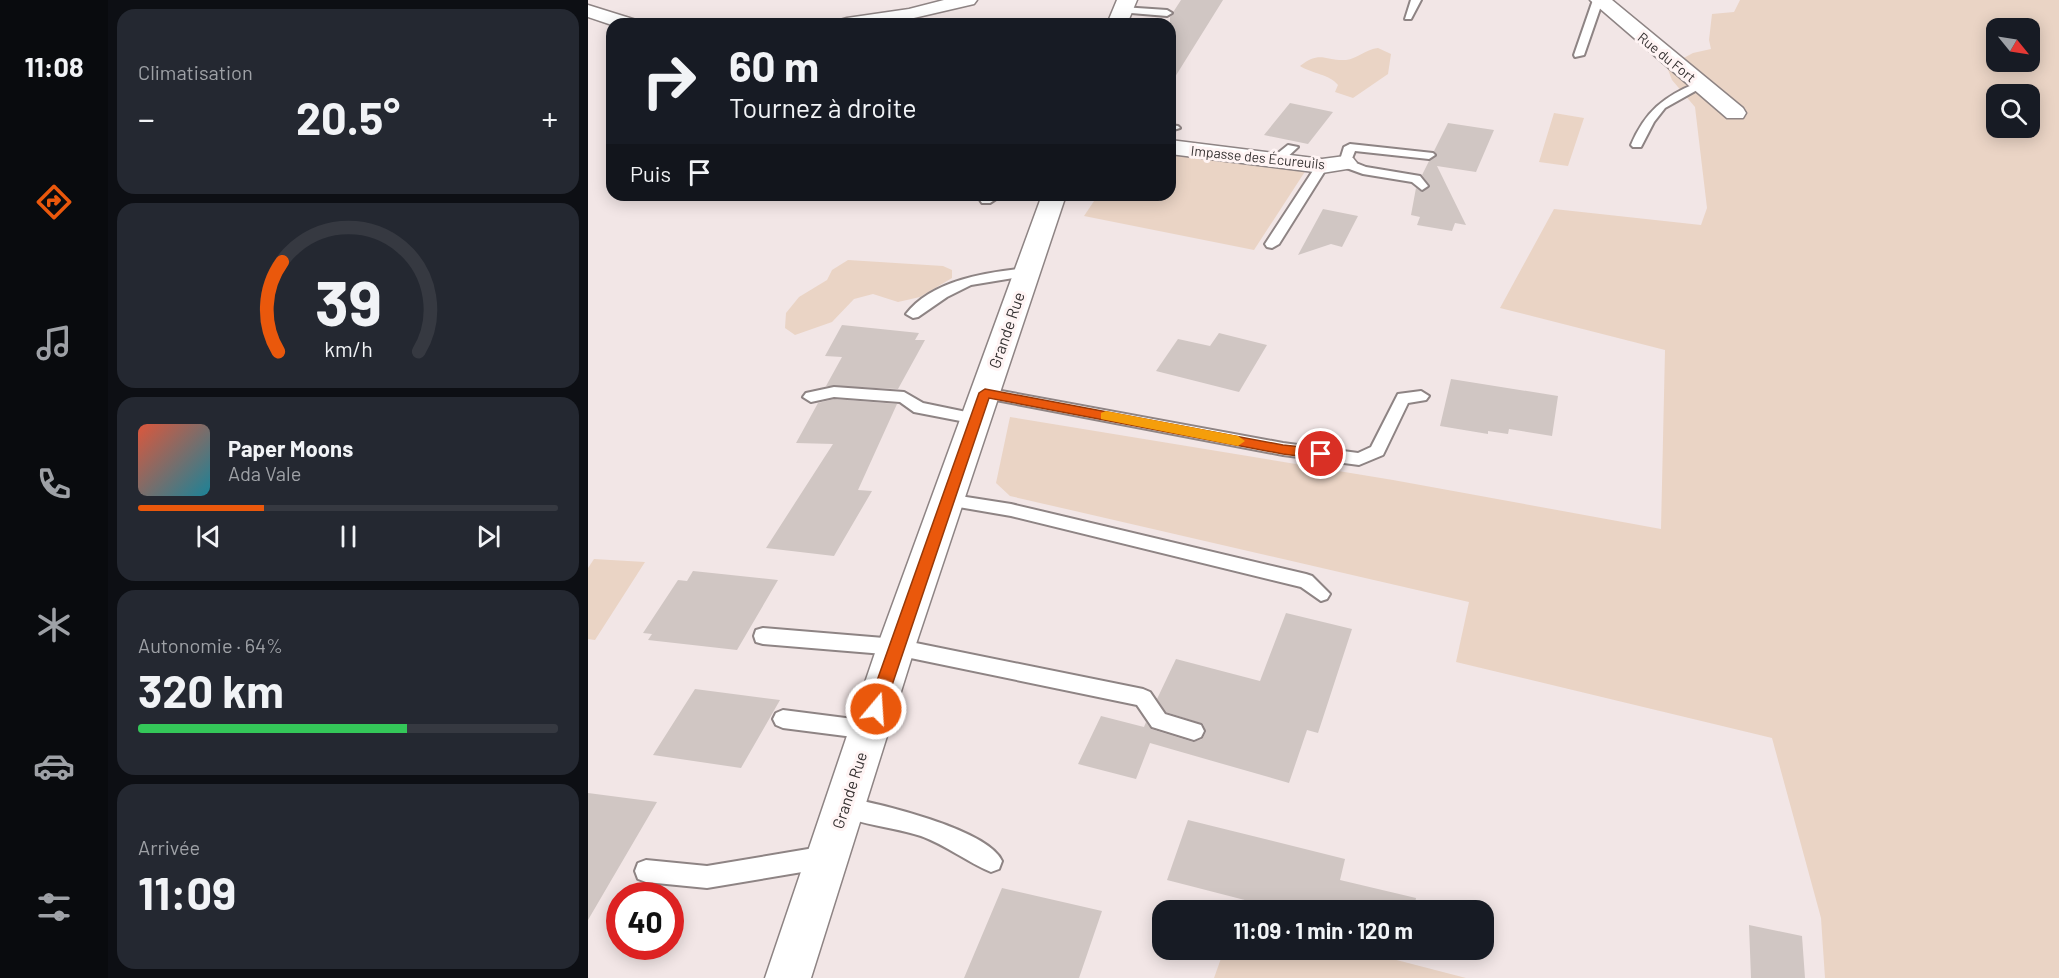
<!DOCTYPE html>
<html lang="fr">
<head>
<meta charset="utf-8">
<style>
  body { margin:0; font-family:Barlow,sans-serif; background:#242831; color:#f1f3f6; height:100vh; display:flex; flex-direction:column; font-size:22px; white-space:nowrap }
  * { box-sizing:border-box; margin:0 }
  p { font-size:20px; color:#9ea1a6 }
  .icon { flex:none; width:33px; height:33px; fill:none; stroke:currentColor; stroke-width:2; stroke-linecap:round; stroke-linejoin:round }
  .map { position:relative; flex:1; overflow:hidden }
  .details { display:flex; flex-direction:column; gap:9px; padding:9px; background:#0d0f14; width:480px }
  .details>* { flex:none }
  .guide { position:absolute; left:18px; top:18px; width:570px; height:183px; border-radius:18px; box-shadow:0 3px 15px #0003; background:#171b24; color:#f1f3f6; overflow:hidden }
  .needle { width:39px; rotate:120deg }
  .buttons { position:absolute; left:1398px; top:18px; display:grid; gap:12px }
  .buttons a { display:grid; place-items:center; width:54px; height:54px; border-radius:12px; background:#171b24; box-shadow:0 3px 15px #0003; font-size:30px }
  .speed { position:absolute; left:18px; top:882px; display:flex; gap:12px; font-size:30px; font-weight:700; text-align:center }
  .speed>* { display:grid; place-content:center; width:78px; height:78px; border-radius:50%; background:#171b24; box-shadow:0 3px 15px #0003; line-height:1 }
  .speed .limit { border:9px solid #d22; background:#fff; color:#111 }
  .pin { position:absolute; display:grid; place-items:center; width:51px; height:51px; color:#fff; margin:-26px; border:3px solid #fff; border-radius:50%; box-shadow:0 2px 6px #0007 }
  .me { position:absolute; width:66px; margin:-33px; rotate:18deg; stroke-linejoin:round; filter:drop-shadow(0 0 4px #0008) }
  .turn { display:flex; align-items:center; gap:21px; height:126px; padding:0 24px; font-size:27px }
  .turn .icon { width:78px; height:78px; stroke-width:2.5 }
  .turn b { display:block; font-size:42px; line-height:51px }
  .then { display:flex; align-items:center; height:57px; padding:0 24px; background:#0003; gap:12px; font-size:22px }
  .big { font-size:45px; font-weight:700; line-height:1.1 }
  .details .widget { flex:1; display:flex; flex-direction:column; justify-content:center; gap:9px; min-width:0; padding:0 21px; border-radius:18px; background:#242831 }
  .details .dial { align-items:center; gap:0 }
  .dial svg { height:156px; overflow:visible; fill:none; stroke:#363941; stroke-width:7; stroke-linecap:round; text-anchor:middle }
  .dial text { fill:#f1f3f6; stroke:none }
  .song { display:flex; align-items:center; gap:18px }
  .cover { width:72px; height:72px; border-radius:9px; background:linear-gradient(135deg,hsl(10 70% 55%),hsl(190 70% 35%)) }
  .played { height:6px; border-radius:3px; background:linear-gradient(90deg,#ea580c 30%,#363941 30%) }
  .keys { display:flex; justify-content:space-around; direction:ltr }
  .heat { display:flex; justify-content:space-between; align-items:center; font-size:33px; direction:ltr }
  .charge { height:9px; border-radius:4px; background:linear-gradient(90deg,#34c759 64%,#363941 0) }
  .trip { position:absolute; left:564px; top:900px; width:342px; height:60px; border-radius:18px; background:#171b24; box-shadow:0 3px 15px #0003; font-weight:700; line-height:60px; text-align:center }
  main { display:flex; flex:1; min-height:0 }
  .menu { display:flex; flex-direction:column; width:108px; justify-content:space-around; align-items:center; background:#090b0e; color:#9ea1a6 }
  .menu .icon { width:42px; height:42px }
  .menu .current { color:#ea580c }
  .menu b { font-size:27px; color:#f1f3f6 }
  .map>svg:first-child { display:block }
  .green { fill:#ead4c5; fill-rule:evenodd }
  .building { fill:#d0c6c3 }
  .lines { fill:none; stroke-linecap:round; stroke-linejoin:round }
  .lane-casing { stroke:#8e8484; stroke-width:4 }
  .street-casing { stroke:#8e8484; stroke-width:3 }
  .secondary-casing { stroke:#8e8484; stroke-width:3 }
  .lane { fill:#fff; fill-rule:evenodd }
  .street { fill:#fff; fill-rule:evenodd }
  .secondary { fill:#fff; fill-rule:evenodd }
  .route { fill:#ea580c; stroke:#983908; stroke-width:1.5 }
  .slow { fill:#f59e0b }
  .labels { text-anchor:middle; dominant-baseline:central; stroke-width:6; stroke-linejoin:round; paint-order:stroke }
  .far-street-label { font-size:14px; fill:#353131; stroke:#fff4f4 }
  .street-label { font-size:16px; fill:#353131; stroke:#fff4f4 }
</style>
</head>
<body>
<main>
<nav class="menu">
<b>11:08</b>
<svg class="icon current" aria-label="directions" viewBox="0 0 24 24"><path d="M12 3l9 9-9 9-9-9zM9 14v-3h6M13 9l2 2-2 2"/></svg>
<svg class="icon" aria-label="music" viewBox="0 0 24 24"><path d="M9 18V5l10-2v13"/><circle cx="6" cy="18" r="3"/><circle cx="16" cy="16" r="3"/></svg>
<svg class="icon" aria-label="phone" viewBox="0 0 24 24"><path d="M5 4h4l2 5-3 2q2 4 5 5l2-3 5 2v4C11 20 4 13 5 4z"/></svg>
<svg class="icon" aria-label="climate" viewBox="0 0 24 24"><path d="M12 3v18M4 7l16 10M4 17L20 7"/></svg>
<svg class="icon" aria-label="car" viewBox="0 0 24 24"><path d="M5 17H2v-5l4-1 3-4h7l3 4 3 1v5h-3M9 17h6M6 11h13"/><circle cx="7" cy="17" r="2"/><circle cx="17" cy="17" r="2"/></svg>
<svg class="icon" aria-label="filters" viewBox="0 0 24 24"><path d="M4 7h16M4 17h16"/><circle cx="9" cy="7" r="2"/><circle cx="15" cy="17" r="2"/></svg>
</nav>
<section class="details">
<div class="widget"><p>Climatisation</p>
<div class="heat"><a>−</a><b class="big">20.5°</b><a>+</a></div>
</div>
<div class="widget dial"><svg viewBox="0 0 100 80">
<path d="M14 69A42 42 0 1 1 86 69"/>
<path d="M14 69A42 42 0 0 1 16 23" stroke="#ea580c"/>
<text x="50" y="56" font-size="32" font-weight="700">39</text>
<text x="50" y="72" font-size="11">km/h</text>
</svg></div>
<div class="widget">
<div class="song"><i class="cover"></i><div><b>Paper Moons</b><p>Ada Vale</p></div></div>
<div class="played"></div>
<div class="keys"><svg class="icon" aria-label="previous" viewBox="0 0 24 24"><path d="M18 5L8 12l10 7zM5 5v14"/></svg><svg class="icon" aria-label="pause" viewBox="0 0 24 24"><path d="M8 5v14M16 5v14"/></svg><svg class="icon" aria-label="next" viewBox="0 0 24 24"><path d="M6 5l10 7-10 7zM19 5v14"/></svg></div>
</div>
<div class="widget"><p>Autonomie · 64%</p><b class="big">320 km</b><div class="charge"></div></div>
<div class="widget"><p>Arrivée</p><b class="big">11:09</b></div>
</section>
<div class="map">
<svg width="1471" height="978" viewBox="0 0 1471 978">
  <rect width="100%" height="100%" fill="#f2e6e6"/>
  <path class="green" d="M1152,0H1471V978H1237L1233,918L1184,738L868,662L881,602L422,496L408,483L422,417L805,480L1073,529L1077,350L912,308L966,209L1113,225L1119,208L1107,107L1084,80L1079,67L1105,53L1123,49L1121,40L1124,14L1146,12ZM1408,28H1442V62H1408ZM1408,94H1442V128H1408Z
    M790,48L803,54L800,74L765,98L747,92L750,85C741,74 725,74 712,66C732,50 737,61 758,60C769,59 778,49 790,48Z
    M966,113L996,118L980,166L951,162Z
    M582,152L718,170L666,250L496,216L510,195H582Z
    M260,260L355,266L364,270V278L332,297L310,302L285,294L266,299L244,322L207,335L197,328L198,313L211,297L239,280L244,270Z
    M6,559L57,562L7,640L0,639V568Z
    M636,950H770L878,978H626Z"/>
  <path class="building" d="M593,0H635L582,85V17Z
    M702,103L745,112L720,144L676,135Z
    M860,123L906,130L888,172L849,166L878,225L867,223L864,231L829,225L832,217L823,215L828,188L834,192L842,186L834,175L841,161L849,155L846,151Z
    M735,209L770,216L754,247L743,244L710,255Z
    M254,325L331,333L327,340H337L310,389L238,386L254,357L237,356Z
    M631,333L679,345L651,392L568,371L590,339L622,346Z
    M863,379L970,396L964,436L921,429L920,434L900,431V434L852,426Z
    M246,399L309,404L270,490L284,491L246,556L178,548L245,444L208,443L230,403Z
    M105,571L190,580L149,650L60,640L64,634L55,633L90,580L99,581Z
    M698,613L764,629L730,733L719,730L701,783L562,743L548,779L490,764L513,716L556,727L558,722L563,729L605,742L614,739L618,732L615,724L578,712L569,699L588,659L672,681Z
    M107,689L192,700L153,768L65,755Z
    M0,793L69,802L0,920Z
    M600,820L757,859L752,880L828,898L826,910H696L579,880Z
    M414,888L514,911L491,978H376Z
    M1161,925L1214,936L1217,978H1163Z"/>
  <g class="lines">
    <g class="lane-casing">
      <path id="lane" d="M823,0H833L823,19H817Z
        M1005,0H1015L996,55L987,57L986,55Z
        M534,7L579,10L584,13L579,16L531,12V8Z
        M1109,83L1118,85L1077,108L1066,122L1053,147H1045L1043,145C1057,112 1076,96 1109,83Z
        M582,125L590,126L592,128L582,131Z
        M762,144L845,153L847,155L841,159L767,151L763,161L778,167L832,176L840,186L834,190L824,182L775,174L753,166L751,163L756,147Z
        M700,145L710,147L693,163H685V157Z
        M734,162L740,166L691,244L684,248L679,247L677,244L730,163Z
        M398,195H414L402,203H394L392,200Z
        M439,268L446,272L444,275L383,285L359,297L330,317L325,318L318,314C344,280 400,272 439,268Z
        M246,387L316,392L335,403L388,414L396,419L388,424L326,412L312,402L246,397L223,402L215,397L218,393Z
        M397,388L695,443L770,453L783,447L810,394L833,391L841,396L838,400L820,403L795,455L771,465L695,455L392,397L389,393L392,389Z
        M359,494L423,504L718,574L724,576L742,594L739,599L733,601L713,587L423,516L353,504L351,500L353,496Z
        M175,628L308,639L555,689L562,692L577,714L613,725L616,731L613,737L606,740L564,727L549,705L308,655L175,644L168,642L166,636L168,630Z
        M195,710L281,721L288,724L291,730L288,736L281,739L195,728L188,725L185,719L188,713Z
        M255,797C289,803 400,829 414,861L411,869L403,872C379,862 358,845 333,836C305,827 274,825 248,814L244,807L248,800Z
        M238,846L246,849L249,857L246,865L238,868L119,888L58,882L50,879L47,871L50,863L58,860L119,866Z"/>
    </g>
    <g class="street-casing">
      <path id="street" d="M356,0H389L386,4L300,24H249L252,20L259,18L321,9Z
        M1002,0H1024L1155,108L1158,113L1155,118H1139Z
        M0,5L48,20L51,24L24,25L0,17Z
        M582,140L734,159L757,156L765,158L769,163L765,168L734,173L582,154Z"/>
    </g>
    <g class="secondary-casing">
      <path id="secondary" d="M529,0H549L539,24H519Z
        M454,195H478L327,647L223,978H177L289,647Z"/>
    </g>
    <use href="#lane" class="lane"/>
    <use href="#street" class="street"/>
    <use href="#secondary" class="secondary"/>
  </g>
  <path class="route" d="M397,389L695,445L733,449L739,454L733,459L695,454L401,398L296,709L293,714L288,716L282,714L279,709L391,393Z"/>
  <path class="slow" d="M518,411L650,436L657,441L650,446L513,419V413Z"/>
  <g class="labels">
    <g class="far-street-label">
      <text transform="translate(1079 57) rotate(39)">Rue du Fort</text>
      <text transform="translate(670 157) rotate(6)">Impasse des Écureuils</text>
    </g>
    <g class="street-label">
      <text transform="translate(418 330) rotate(-71)">Grande Rue</text>
      <text transform="translate(261 790) rotate(-72)">Grande Rue</text>
    </g>
  </g>
</svg>
<div class="buttons">
<a><svg class="needle" viewBox="-14 -14 28 28"><path d="M0-13l5 13h-10z" fill="#e53935"/><path d="M0 13l5-13h-10z" fill="#9ea1a6"/></svg></a>
<a><svg class="icon" aria-label="search" viewBox="0 0 24 24"><circle cx="10" cy="10" r="6"/><path d="M15 15l6 6"/></svg></a>
</div>
<div class="speed"><div class="limit">40</div></div>
<div class="pin" style="left:733px;top:454px;background:#d93025"><svg class="icon" aria-label="arrive" viewBox="0 0 24 24"><path d="M6 21V4h12l-3 4 3 4H6"/></svg></div>
<svg class="me" style="left:288px;top:709px" viewBox="-20 -20 40 40"><circle r="17" fill="#ea580c" stroke="#fff" stroke-width="3"/><path d="M0-11L8 9 0 5-8 9z" fill="#fff"/></svg>
<div class="trip">11:09 · 1 min · 120 m</div>
<div class="guide">
<div class="turn"><svg class="icon" aria-label="right" viewBox="0 0 24 24"><path d="M7 20v-9h11M14 6l5 5-5 5"/></svg><div><b>60 m</b>Tournez à droite</div></div>
<div class="then">Puis<svg class="icon" aria-label="arrive" viewBox="0 0 24 24"><path d="M6 21V4h12l-3 4 3 4H6"/></svg></div>
</div>
</div>
</main>
</body>
</html>
